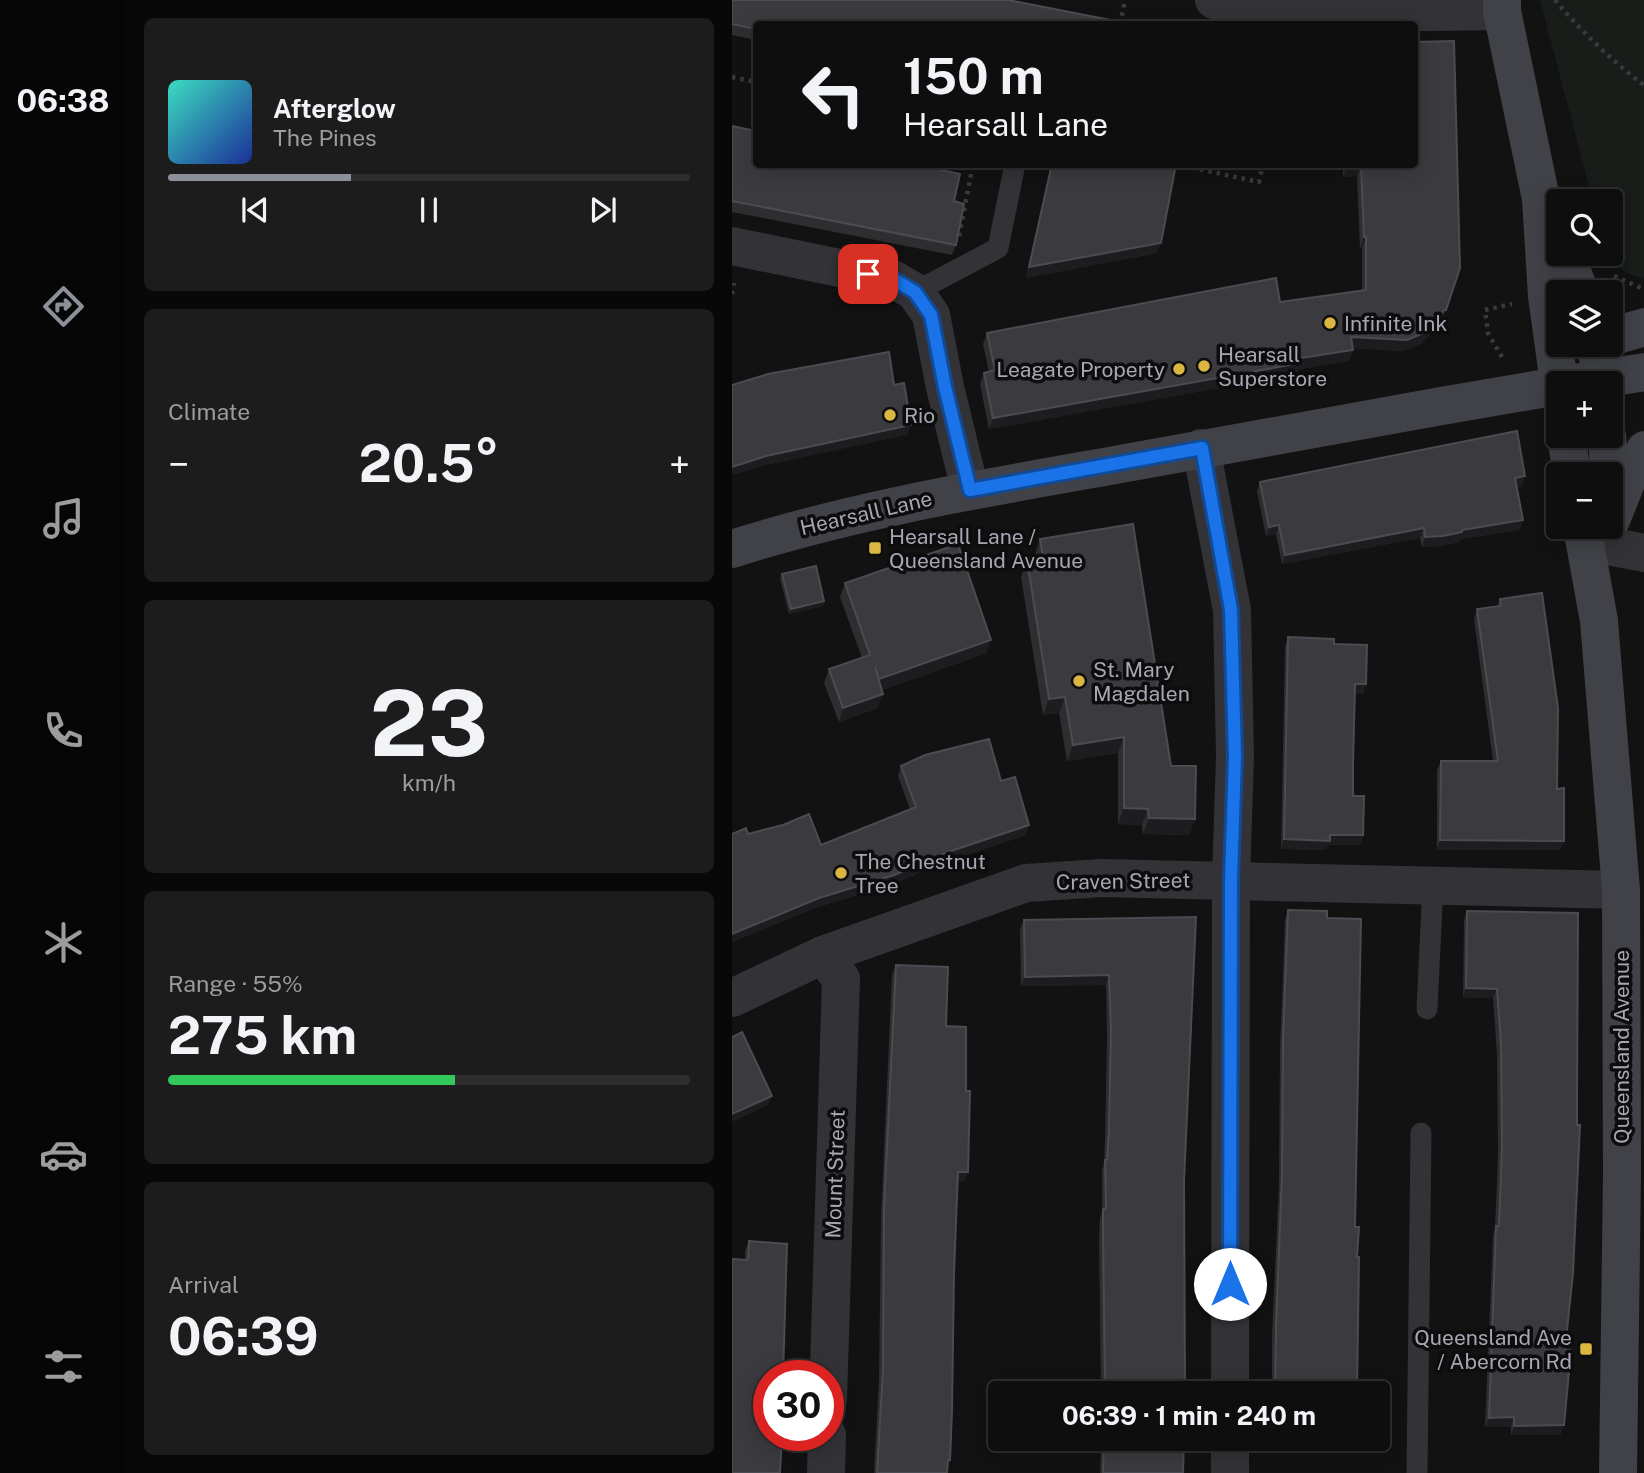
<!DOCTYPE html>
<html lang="en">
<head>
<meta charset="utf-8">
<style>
  body { margin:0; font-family:"Public Sans",sans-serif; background:#1c1c1c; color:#f1f3f6; height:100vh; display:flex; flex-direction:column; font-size:26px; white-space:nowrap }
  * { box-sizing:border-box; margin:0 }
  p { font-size:23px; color:#9b9c9e }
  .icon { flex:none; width:38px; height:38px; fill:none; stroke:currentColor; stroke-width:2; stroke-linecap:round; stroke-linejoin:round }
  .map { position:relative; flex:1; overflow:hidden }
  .sheet { display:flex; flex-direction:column; gap:18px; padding:18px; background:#080808; width:606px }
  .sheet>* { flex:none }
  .top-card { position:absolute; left:21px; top:21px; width:665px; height:147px; border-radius:7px; box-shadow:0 4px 18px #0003,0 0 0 2px #2e2e2e; background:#0e0e0e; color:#f1f3f6; overflow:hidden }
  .tools { position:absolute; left:814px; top:189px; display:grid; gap:14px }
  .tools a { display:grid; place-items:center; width:77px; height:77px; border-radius:7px; background:#0e0e0e; box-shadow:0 4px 18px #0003,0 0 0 2px #2e2e2e; font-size:35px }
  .speed { position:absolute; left:21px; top:1360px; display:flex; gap:14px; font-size:35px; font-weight:700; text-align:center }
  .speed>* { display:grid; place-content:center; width:91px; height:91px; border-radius:50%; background:#0e0e0e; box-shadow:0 4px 18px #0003,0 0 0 2px #2e2e2e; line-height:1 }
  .speed .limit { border:10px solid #d22; background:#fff; color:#111 }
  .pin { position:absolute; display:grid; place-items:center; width:60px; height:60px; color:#fff; margin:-30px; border-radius:14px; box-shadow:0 4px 10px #0006 }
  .me { position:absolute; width:77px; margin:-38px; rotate:0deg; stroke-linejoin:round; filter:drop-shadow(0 0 5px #0008) }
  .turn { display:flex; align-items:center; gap:24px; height:147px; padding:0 35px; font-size:32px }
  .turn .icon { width:91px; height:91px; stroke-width:2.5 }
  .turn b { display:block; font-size:49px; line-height:60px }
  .big { font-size:52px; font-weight:700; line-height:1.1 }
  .sheet .card { flex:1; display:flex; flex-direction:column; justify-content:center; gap:10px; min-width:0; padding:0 24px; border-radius:10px; background:#1c1c1c }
  .sheet .dial { align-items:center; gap:0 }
  .dial b { font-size:91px; line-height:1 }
  .song { display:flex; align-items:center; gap:21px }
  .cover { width:84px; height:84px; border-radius:10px; background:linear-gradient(135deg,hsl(170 70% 55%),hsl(230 70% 35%)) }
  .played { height:7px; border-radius:4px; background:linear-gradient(90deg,#8c9099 35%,#2e2e2e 35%) }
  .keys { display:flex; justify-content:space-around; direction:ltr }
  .heat { display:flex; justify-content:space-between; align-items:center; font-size:38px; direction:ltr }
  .charge { height:10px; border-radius:5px; background:linear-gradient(90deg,#34c759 55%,#2e2e2e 0) }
  .trip { position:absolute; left:256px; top:1381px; width:402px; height:70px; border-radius:7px; background:#0e0e0e; box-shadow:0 4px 18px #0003,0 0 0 2px #2e2e2e; font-weight:700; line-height:70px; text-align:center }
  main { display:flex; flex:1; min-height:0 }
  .menu { display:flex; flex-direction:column; width:126px; justify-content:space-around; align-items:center; background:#060606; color:#9b9c9e }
  .menu .icon { width:49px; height:49px }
  .menu .active { color:#8c9099 }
  .menu b { font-size:32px; color:#f1f3f6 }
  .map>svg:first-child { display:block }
  .green { fill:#181d1a }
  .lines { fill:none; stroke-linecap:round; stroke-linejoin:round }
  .path { stroke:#393a3e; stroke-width:4.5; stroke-dasharray:3.5 5; stroke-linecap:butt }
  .lane { stroke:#333337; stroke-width:21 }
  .street { stroke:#333337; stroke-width:38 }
  .secondary { stroke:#414247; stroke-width:38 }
  .wall { fill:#2e2e31 }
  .shaded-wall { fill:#1d1d1f }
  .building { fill:#3b3b3f; stroke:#4b4c51; stroke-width:2 }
  .route-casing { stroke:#114b97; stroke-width:18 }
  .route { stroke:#1a73e8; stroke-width:12 }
  .poi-dot { fill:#dbb742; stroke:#0d0d0e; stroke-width:2.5 }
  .labels { text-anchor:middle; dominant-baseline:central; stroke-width:7; stroke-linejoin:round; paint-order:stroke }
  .poi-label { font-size:21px; fill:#a5a7b2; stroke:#0d0d0e; text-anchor:start }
  .street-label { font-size:21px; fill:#a5a7b2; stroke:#0d0d0e }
</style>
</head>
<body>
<main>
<nav class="menu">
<b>06:38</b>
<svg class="icon active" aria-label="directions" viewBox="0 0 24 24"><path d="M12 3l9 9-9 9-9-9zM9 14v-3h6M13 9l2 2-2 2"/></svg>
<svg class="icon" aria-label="music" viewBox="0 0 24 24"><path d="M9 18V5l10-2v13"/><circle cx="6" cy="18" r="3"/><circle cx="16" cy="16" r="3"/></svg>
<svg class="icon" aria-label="phone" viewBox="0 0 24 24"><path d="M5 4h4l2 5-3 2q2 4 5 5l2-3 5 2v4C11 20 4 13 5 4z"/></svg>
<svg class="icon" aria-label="climate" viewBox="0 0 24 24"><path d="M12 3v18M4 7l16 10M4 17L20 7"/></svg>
<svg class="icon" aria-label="car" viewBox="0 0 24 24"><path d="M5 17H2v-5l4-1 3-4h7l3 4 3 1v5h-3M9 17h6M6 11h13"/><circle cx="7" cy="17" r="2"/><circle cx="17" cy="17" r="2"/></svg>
<svg class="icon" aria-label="filters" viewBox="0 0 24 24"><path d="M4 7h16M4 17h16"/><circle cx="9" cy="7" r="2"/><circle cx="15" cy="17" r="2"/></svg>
</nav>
<section class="sheet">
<div class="card">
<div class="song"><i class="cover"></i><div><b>Afterglow</b><p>The Pines</p></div></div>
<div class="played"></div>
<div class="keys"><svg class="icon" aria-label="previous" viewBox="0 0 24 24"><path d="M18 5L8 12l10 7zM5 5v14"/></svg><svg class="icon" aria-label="pause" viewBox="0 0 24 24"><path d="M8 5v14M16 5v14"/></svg><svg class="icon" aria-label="next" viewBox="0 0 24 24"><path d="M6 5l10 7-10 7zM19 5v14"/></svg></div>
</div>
<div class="card"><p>Climate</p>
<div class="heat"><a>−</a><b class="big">20.5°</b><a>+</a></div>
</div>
<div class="card dial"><b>23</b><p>km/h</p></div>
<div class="card"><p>Range · 55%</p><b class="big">275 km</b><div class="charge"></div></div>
<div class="card"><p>Arrival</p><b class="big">06:39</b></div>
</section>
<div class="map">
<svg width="913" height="1473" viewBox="0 0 913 1473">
  <rect width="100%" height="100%" fill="#121213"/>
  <path class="green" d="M808,0H912V278C872,274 878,231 878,201H861Z"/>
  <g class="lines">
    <path class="path" d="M823,0C849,31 880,61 913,86
      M388,24L393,0
      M0,77L24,82
      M443,164L527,182L531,164
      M227,236L241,164
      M882,276L909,288
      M0,294L2,283
      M770,357L756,333L753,310L780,304"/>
    <path class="lane" d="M183,292L266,248L282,169
      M695,1009L701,885
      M685,1473L689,1133"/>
    <path class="street" d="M482,0L553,14L770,11
      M0,246L161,279L183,292L199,315L213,387L238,490
      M469,448L500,610L503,757L499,880L498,1393
      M876,546L913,553
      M91,955L109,979L96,1399
      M0,998L91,955L294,883L370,878L889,890
      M94,1473L95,1435
      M498,1473V1438"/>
    <path class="secondary" d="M770,0V11L809,199L815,296L827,383
      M833,254L848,292
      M878,337L913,327
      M863,345L872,383
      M842,383L913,372
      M834,436L840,474
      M875,436L877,474
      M879,520L895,480L913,450
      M850,527L867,621L889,890L890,1173L886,1473
      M0,549C125,509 254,488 383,465C530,438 678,411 826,386"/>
  </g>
  <path class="wall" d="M0,0L24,24V40L0,35Z
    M0,126L224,245L220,255L0,212Z
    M319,164H444L425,253L294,278Z
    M611,164H682L710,321H708L702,331L688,344L671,351L621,348L617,361L567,369L565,374L257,429L248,384L252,373L257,372L251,344L255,333L548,302L630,291V248H628L625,176L611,177Z
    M528,482L790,486L785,487L791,520L787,530L728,539L727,542L707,546L690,547L688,538L550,564L544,534L534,536L525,491Z
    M308,539L439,766L463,819L457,835L411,834L410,825L386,824V753L335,761L327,713L311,715L289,577L295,560L303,559V555Z
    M50,574L92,601L91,606L57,614L48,579Z
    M113,583L255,653L150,690L146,708L107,722L92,683L97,669L130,658L108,597Z
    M768,599L825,789L832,841L828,850H705V770L709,761H761L742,619L745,609L765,606Z
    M556,637L602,644L634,684L631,694H623L621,796L631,835L628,845H596L594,850L549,849L553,647Z
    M169,766L269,781L294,835L213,862L158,885L83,908L0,942L16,834L89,845L178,809L166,776Z
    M556,910L595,918L625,1257V1393H540V1335L547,1184L548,1049L553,920Z
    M735,911L846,913L832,1425L828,1435H779V1427H753L761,1236L763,1228L766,1155L765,1054L761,998H731L732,920Z
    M464,917L452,1181L453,1393H369L367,1239L368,1218L370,1212V1170L372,1163L373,1139L375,1038L374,985L289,986L288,929L292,920Z
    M164,965L214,1026L234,1091L236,1172L232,1182H226L222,1273L218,1460L216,1465L215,1473H142L147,1379L149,1217L160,975Z
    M17,1241L48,1473L13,1259V1251Z
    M369,1438H452L451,1473H368Z"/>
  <path class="shaded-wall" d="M629,165L625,176L611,177L615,166Z
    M632,237H634L630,248H628Z
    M429,243L425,253L294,278L297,267Z
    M712,310H714L710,321H708L702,331L688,344L671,351L615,348L619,337Z
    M621,350L617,361L567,369L565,374L257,429L261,418L569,358Z
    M179,425L175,435L31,466L0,475V467L34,456Z
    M793,476L790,486L780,488L783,478Z
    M791,520L787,530L728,539L727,542L707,546L690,547L693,537Z
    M547,525L544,534L534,536L537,527Z
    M692,528L688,538L550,564L553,555Z
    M92,601L91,606L57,614L59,609Z
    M259,640L255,653L142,693L147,679Z
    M623,684H634L631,694H620Z
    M151,694L146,708L107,722L111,708Z
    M333,697L327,713L311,715L317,699Z
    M392,737L386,753L335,761L341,745Z
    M392,808L416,809L410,825L386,824Z
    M417,818L463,819L457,835L411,834Z
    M297,825L294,835L213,862L158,885L83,908L0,942V934L87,898L216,852Z
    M598,835H631L628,845H596L594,850L549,849L552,839Z
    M708,840L832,841L828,850H705Z
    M377,975L374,985L289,986L293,977Z
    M734,988L765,989L761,998H731Z
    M40,1096L36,1105L0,1122V1114Z
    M226,1172H236L232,1182H223Z
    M782,1417L779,1427H753L757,1418Z
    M832,1425L828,1435H779L782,1426Z
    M587,1438H622L621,1443L586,1442Z"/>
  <path class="building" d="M0,0H276L399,24H24V29L0,24Z
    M722,41L728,268L714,310H712L706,320L692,333L675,340L619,337L621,350L569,358V363L261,418L252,373L263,370L255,333L544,278L548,302L634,290V237H632L629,165L615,166V164H682V42Z
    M0,126L24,131V164H182L228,174L222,201L232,204L224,245L0,201Z
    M320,164H444L429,243L297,267Z
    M157,352L162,385L172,383L179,425L34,456L0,467V385L36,374Z
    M785,431L793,476L783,478L791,520L730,530V532L711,536L693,537L692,528L553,555L547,525L537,527L528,482Z
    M401,524L439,766H464L463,819L417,818L416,809L392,808V737L341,745L333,697L317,699L295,560L311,558L308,539Z
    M226,544L259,640L147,679L143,667L151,694L111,708L97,669L138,655L113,583Z
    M84,566L92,601L59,609L50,574Z
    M810,593L826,708L825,789L832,788V841L708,840L709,761H766L745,609L769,606L768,599Z
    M556,637L602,639V644L635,645L634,684H623L621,764V796H632L631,835H598V841L552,839Z
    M257,739L269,781L283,777L297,825L216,852L162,875L87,898L0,934V834L14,828L16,834L51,825L77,814L89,845L184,807L169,766L193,755Z
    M556,910L595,911V918L629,919L623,1227H627L625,1257H627L625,1393H543L544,1326L550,1174L551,1039Z
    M735,911L846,913L845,1094V1125H848L841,1273L833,1349L839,1350L832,1425L782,1426V1417L757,1418L764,1226H767L770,1146L769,1044L765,989L734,988Z
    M464,917L452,1181L453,1393H373L371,1229V1209H374L373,1160H375L377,1129L379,1029L377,975L293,977L292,920Z
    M164,965L216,967L214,1026L234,1027V1091H238L236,1172H226L222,1273L220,1410L218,1460H216L215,1473H145L151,1369L152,1207Z
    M10,1032L40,1096L0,1114V1037Z
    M17,1241L55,1244L51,1376H37V1435H50L48,1473H0V1259L16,1260Z
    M372,1438H452L451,1473H371Z"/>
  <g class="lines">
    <g class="route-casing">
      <path id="route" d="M136,274L161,279L183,292L199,315L213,387L238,490L470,448L499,610L503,757L499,880L498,1284"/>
    </g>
    <use href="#route" class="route"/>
  </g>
  <g class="poi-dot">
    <circle cx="598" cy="323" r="7"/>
    <circle cx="472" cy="366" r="7"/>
    <circle cx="447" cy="369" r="7"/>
    <circle cx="158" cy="415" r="7"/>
    <rect x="136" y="541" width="14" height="14" rx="3.5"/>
    <circle cx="347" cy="681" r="7"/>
    <circle cx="109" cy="873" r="7"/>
    <rect x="847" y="1342" width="14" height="14" rx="3.5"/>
  </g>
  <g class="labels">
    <g class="poi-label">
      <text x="612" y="323">Infinite Ink</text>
      <text x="486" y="354">Hearsall<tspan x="486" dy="24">Superstore</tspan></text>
      <text x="433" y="369" text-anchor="end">Leagate Property</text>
      <text x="172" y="415">Rio</text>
      <text x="157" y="536">Hearsall Lane /<tspan x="157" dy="24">Queensland Avenue</tspan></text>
      <text x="361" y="669">St. Mary<tspan x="361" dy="24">Magdalen</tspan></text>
      <text x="123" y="861">The Chestnut<tspan x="123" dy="24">Tree</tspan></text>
      <text x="840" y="1337" text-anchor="end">Queensland Ave<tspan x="840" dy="24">/ Abercorn Rd</tspan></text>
    </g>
    <g class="street-label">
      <text transform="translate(134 513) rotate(-13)">Hearsall Lane</text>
      <text transform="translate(391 881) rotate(-1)">Craven Street</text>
      <text transform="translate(889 1047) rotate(-90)">Queensland Avenue</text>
      <text transform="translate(103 1174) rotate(-88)">Mount Street</text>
    </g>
  </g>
</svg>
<div class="tools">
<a><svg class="icon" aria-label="search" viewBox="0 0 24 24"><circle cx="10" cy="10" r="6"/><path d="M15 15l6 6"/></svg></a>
<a><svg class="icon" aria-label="layers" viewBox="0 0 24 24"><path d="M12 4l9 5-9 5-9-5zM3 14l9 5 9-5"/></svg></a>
<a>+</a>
<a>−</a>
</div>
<div class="speed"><div class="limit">30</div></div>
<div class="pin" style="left:136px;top:274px;background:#d93025"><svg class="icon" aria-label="arrive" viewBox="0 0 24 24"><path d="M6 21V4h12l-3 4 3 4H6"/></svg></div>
<svg class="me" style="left:498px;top:1284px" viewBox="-20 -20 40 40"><circle r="19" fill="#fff"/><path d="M0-13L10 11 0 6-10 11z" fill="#1a73e8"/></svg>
<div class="trip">06:39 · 1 min · 240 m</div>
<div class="top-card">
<div class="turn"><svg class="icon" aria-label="left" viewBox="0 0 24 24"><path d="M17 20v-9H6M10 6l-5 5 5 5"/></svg><div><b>150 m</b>Hearsall Lane</div></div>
</div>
</div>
</main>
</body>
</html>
